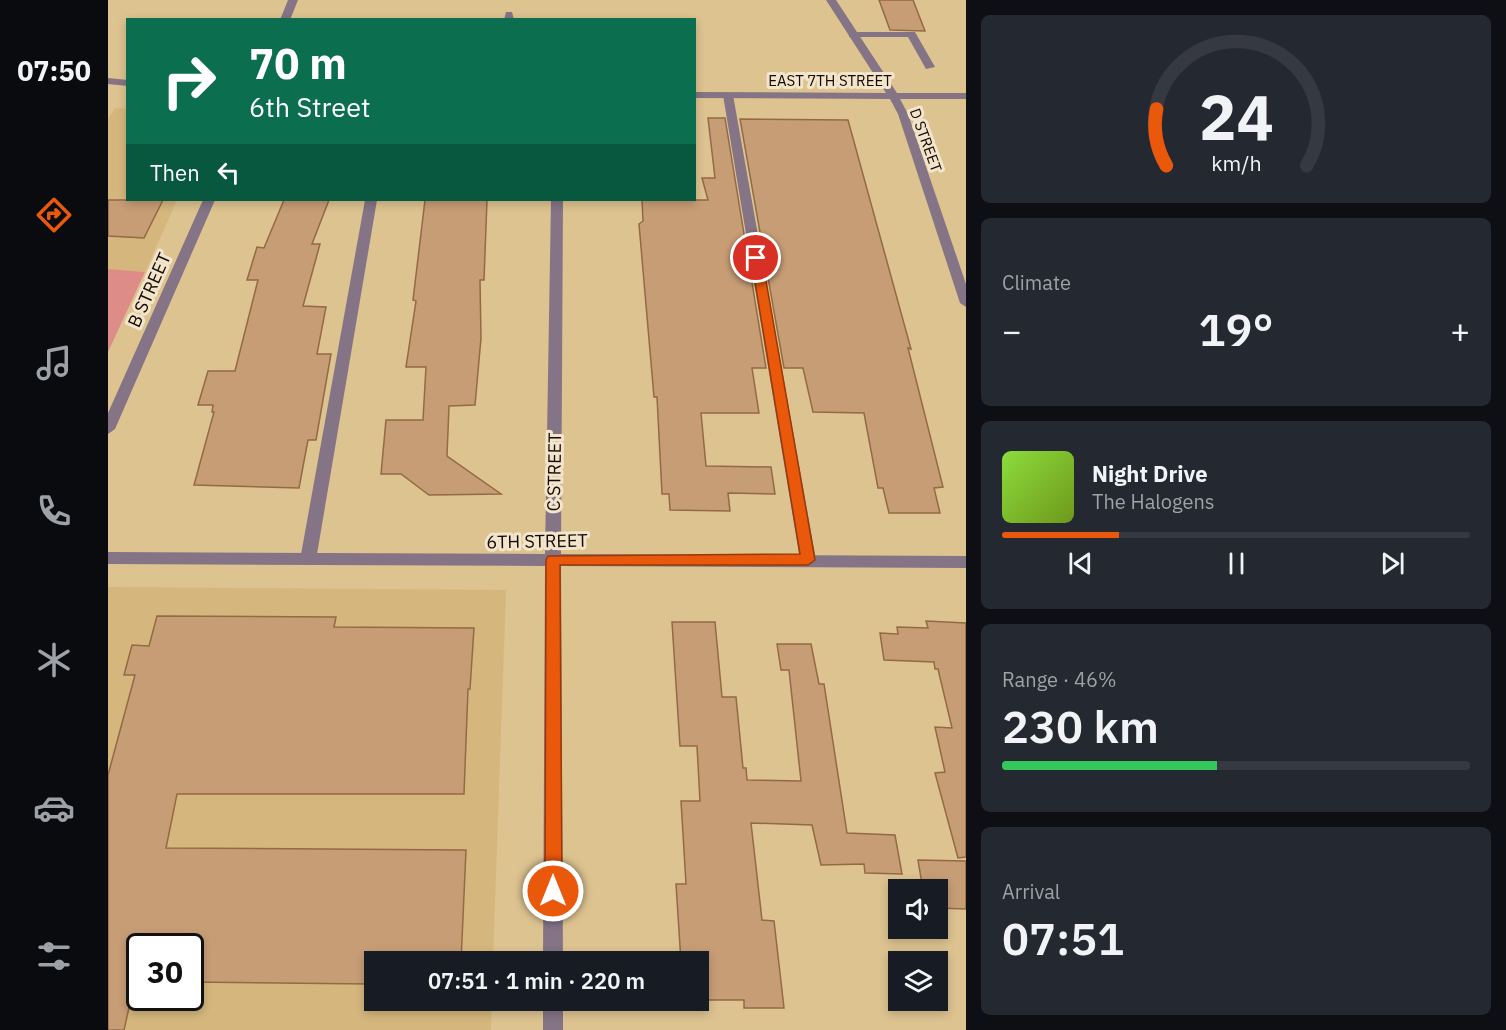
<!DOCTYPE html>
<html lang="en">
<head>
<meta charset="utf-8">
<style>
  body { margin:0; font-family:"IBM Plex Sans",sans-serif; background:#242831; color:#f1f3f6; height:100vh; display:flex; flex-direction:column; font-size:22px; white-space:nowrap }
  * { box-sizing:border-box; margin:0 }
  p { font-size:20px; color:#9ea1a6 }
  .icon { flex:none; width:33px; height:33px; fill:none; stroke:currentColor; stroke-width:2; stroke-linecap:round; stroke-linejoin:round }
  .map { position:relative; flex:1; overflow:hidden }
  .details { display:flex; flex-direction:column; gap:15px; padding:15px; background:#0d0f14; width:540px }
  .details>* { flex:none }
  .top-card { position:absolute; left:18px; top:18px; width:570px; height:183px; border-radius:0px; box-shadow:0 3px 9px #0003; background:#0b6e4f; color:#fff; overflow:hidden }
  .buttons { position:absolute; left:780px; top:879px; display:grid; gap:12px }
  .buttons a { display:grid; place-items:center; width:60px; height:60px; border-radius:0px; background:#171b24; box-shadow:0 3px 9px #0003; font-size:30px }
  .speed { position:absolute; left:18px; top:933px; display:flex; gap:12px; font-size:30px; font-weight:700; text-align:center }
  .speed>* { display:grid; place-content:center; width:78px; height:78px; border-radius:50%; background:#171b24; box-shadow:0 3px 9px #0003; line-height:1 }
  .speed .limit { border:3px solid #111; border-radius:9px; background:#fff; color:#111 }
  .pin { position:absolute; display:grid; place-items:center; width:51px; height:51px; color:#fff; margin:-26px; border:3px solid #fff; border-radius:50%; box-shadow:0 2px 6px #0007 }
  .me { position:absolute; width:66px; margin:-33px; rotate:0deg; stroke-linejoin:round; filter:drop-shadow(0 0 4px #0008) }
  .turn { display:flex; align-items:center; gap:21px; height:126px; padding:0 24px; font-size:27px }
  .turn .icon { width:78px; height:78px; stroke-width:2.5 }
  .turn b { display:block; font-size:42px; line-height:51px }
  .then { display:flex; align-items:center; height:57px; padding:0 24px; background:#0003; gap:12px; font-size:22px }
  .big { font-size:45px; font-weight:600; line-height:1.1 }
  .details .widget { flex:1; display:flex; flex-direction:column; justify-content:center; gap:9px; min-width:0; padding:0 21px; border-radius:9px; background:#242831 }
  .details .dial { align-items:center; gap:0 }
  .dial svg { height:156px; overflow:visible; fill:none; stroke:#363941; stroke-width:7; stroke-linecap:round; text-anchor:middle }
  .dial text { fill:#f1f3f6; stroke:none }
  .song { display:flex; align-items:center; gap:18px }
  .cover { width:72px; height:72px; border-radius:9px; background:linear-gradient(135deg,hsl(90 70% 55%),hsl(80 70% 35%)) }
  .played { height:6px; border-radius:3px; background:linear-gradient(90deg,#ea580c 25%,#363941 25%) }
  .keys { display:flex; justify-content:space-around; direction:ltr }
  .heat { display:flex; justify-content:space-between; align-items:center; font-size:33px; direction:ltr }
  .charge { height:9px; border-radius:4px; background:linear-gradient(90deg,#34c759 46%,#363941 0) }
  .trip { position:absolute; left:256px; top:951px; width:345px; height:60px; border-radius:0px; background:#171b24; box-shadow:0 3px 9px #0003; font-weight:600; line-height:60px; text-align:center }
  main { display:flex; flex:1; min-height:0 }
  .tab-bar { display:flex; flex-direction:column; width:108px; justify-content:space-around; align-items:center; background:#090b0e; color:#9ea1a6 }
  .tab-bar .icon { width:42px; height:42px }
  .tab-bar .on { color:#ea580c }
  .tab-bar b { font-size:27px; color:#f1f3f6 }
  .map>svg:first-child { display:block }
  .built { fill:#d5b77d; fill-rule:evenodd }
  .green { fill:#dd8c87 }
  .building { fill:#c79d76; stroke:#926a44; stroke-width:1.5 }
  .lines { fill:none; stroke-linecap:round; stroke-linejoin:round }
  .service { fill:#847486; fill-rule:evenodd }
  .minor { fill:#847486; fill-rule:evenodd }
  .tertiary { fill:#847486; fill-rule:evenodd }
  .route { fill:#ea580c; stroke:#983908; stroke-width:1.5 }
  .labels { text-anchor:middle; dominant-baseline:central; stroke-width:6; stroke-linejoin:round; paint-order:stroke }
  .far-street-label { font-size:15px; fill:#140b00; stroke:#f2e5cc }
  .street-label { font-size:18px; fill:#140b00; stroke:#f2e5cc }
</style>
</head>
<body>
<main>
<nav class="tab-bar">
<b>07:50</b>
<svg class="icon on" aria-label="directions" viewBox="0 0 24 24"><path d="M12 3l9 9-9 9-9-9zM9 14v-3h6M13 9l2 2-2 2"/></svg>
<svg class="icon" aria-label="music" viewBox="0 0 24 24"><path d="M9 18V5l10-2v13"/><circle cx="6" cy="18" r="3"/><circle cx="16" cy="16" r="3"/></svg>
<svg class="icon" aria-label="phone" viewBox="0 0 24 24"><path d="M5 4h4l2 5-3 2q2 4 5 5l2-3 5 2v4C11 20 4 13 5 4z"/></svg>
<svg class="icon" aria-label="climate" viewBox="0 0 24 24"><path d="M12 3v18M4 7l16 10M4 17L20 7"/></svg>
<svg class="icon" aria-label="car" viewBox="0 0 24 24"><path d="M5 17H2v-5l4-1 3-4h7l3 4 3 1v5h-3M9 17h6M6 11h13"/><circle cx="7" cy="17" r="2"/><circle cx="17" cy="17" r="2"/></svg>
<svg class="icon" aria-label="filters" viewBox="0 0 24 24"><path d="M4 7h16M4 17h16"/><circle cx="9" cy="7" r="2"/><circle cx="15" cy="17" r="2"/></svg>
</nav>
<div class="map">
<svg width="858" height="1030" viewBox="0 0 858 1030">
  <rect width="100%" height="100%" fill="#ddc390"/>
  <path class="built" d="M7,108L19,109L20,200H69L37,272L0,269V119Z
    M0,587L398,590L385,961L267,962V1000L384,1001L383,1030H0ZM32,946H82V998H32Z"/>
  <path class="green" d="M0,269L37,272L0,352Z"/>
  <path class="building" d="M771,0H805L817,31L782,30Z
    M600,118H617L658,368H644L651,413H593L598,466L663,467L667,494L620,493L622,511L562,510L561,494H554L549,397H546L531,224L535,221L534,200H600L594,178H607Z
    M632,119L740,120L803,349L800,348L835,487L826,488L832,513H781L775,488H770L756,413L705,412L695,368H676Z
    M0,200H55L36,238L0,236Z
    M176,200H221L204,244H212L195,306L218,307L209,354H223L208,440H200L191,488L86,485L106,412H104L105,405H90L100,371H127L150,280H139L149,247L156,248Z
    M317,200H379L376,280H372L373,338L367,405L341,406L339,456L393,494L321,495L293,474H273L278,420H315L318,367H298L308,301L305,300Z
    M49,616L228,617L226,627L366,628L362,689H360L356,794H69L58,848L358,850L353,962H267V972H264L262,984L82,982V946H32V981H27L16,1030H0V775L27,675H16L24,645L41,646Z
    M818,621L858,623V857L850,858L827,773L837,772L827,727L844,728L830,669H827L826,662L776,660L772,633L790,634L789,627L820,628Z
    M564,622H607L614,697H628L635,768H638L639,780L693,781L681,670H673L669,644H703L711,684H716L739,833L787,835L794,874L757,873L756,864L713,865L704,825L643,823L654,920L666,921L676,1008H636V1000H591V962H573L568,884H578L573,801H592L589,746H572Z
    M810,860L858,861V909L830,908V890H815Z"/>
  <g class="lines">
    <path class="service" d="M398,12H404L406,20H396Z
      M745,32H807L827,67L818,69L800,37H741V33Z
      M620,92L625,95L708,560L705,564H695L692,560L615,95Z
      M257,200H269L208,560L205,564H195L192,560Z"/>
    <path class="minor" d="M718,0H728L789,93H858V99H792L800,114L858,284V307L852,303L790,114L782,99L586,98V92L778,93Z
      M0,78L20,80V86L0,84Z
      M443,200H455L453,554L858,556V568L453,566L455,962H435L437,566L0,564V552L437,554Z
      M435,1000H455V1030H435Z"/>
    <path class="tertiary" d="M180,0H190L182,20H172Z
      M95,200H107L7,429L0,434V413Z"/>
  </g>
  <path class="route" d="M648,254L654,258L707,560L700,565H452L454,891L451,896L445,899L439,896L437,891L438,560L440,556L692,554L643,258Z"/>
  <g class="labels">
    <g class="far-street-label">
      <text x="722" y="80">EAST 7TH STREET</text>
      <text transform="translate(818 140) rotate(70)">D STREET</text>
    </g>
    <g class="street-label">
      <text transform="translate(41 290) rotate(-66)">B STREET</text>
      <text transform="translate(446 472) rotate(-89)">C STREET</text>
      <text transform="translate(429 541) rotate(-1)">6TH STREET</text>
    </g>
  </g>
</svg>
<div class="buttons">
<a><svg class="icon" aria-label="sound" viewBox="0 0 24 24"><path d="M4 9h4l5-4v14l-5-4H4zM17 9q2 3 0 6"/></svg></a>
<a><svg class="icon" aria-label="layers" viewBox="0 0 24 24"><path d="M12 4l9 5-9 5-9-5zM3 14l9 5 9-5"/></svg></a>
</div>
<div class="speed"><div class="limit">30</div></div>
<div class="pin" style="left:648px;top:258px;background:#d93025"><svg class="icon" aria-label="arrive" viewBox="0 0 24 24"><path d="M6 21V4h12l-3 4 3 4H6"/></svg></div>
<svg class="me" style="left:445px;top:891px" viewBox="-20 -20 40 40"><circle r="17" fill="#ea580c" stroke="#fff" stroke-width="3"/><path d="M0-11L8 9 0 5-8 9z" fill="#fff"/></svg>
<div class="trip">07:51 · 1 min · 220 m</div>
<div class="top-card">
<div class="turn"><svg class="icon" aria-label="right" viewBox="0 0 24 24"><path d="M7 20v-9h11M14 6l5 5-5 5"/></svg><div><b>70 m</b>6th Street</div></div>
<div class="then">Then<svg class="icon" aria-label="left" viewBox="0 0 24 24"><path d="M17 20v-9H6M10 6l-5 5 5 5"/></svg></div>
</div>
</div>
<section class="details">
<div class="widget dial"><svg viewBox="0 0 100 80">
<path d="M14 69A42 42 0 1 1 86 69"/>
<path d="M14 69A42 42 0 0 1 9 40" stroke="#ea580c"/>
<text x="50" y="56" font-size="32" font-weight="700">24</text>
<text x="50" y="72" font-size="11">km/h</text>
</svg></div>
<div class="widget"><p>Climate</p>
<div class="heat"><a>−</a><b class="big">19°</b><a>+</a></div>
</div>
<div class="widget">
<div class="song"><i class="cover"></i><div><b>Night Drive</b><p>The Halogens</p></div></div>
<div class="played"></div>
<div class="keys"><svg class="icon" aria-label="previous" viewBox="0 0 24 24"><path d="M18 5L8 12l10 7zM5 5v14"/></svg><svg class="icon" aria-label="pause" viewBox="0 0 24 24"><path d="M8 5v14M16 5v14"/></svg><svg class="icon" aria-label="next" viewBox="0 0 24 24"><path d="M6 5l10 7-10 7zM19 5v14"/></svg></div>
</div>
<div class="widget"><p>Range · 46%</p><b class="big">230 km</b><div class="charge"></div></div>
<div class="widget"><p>Arrival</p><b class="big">07:51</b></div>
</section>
</main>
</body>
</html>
